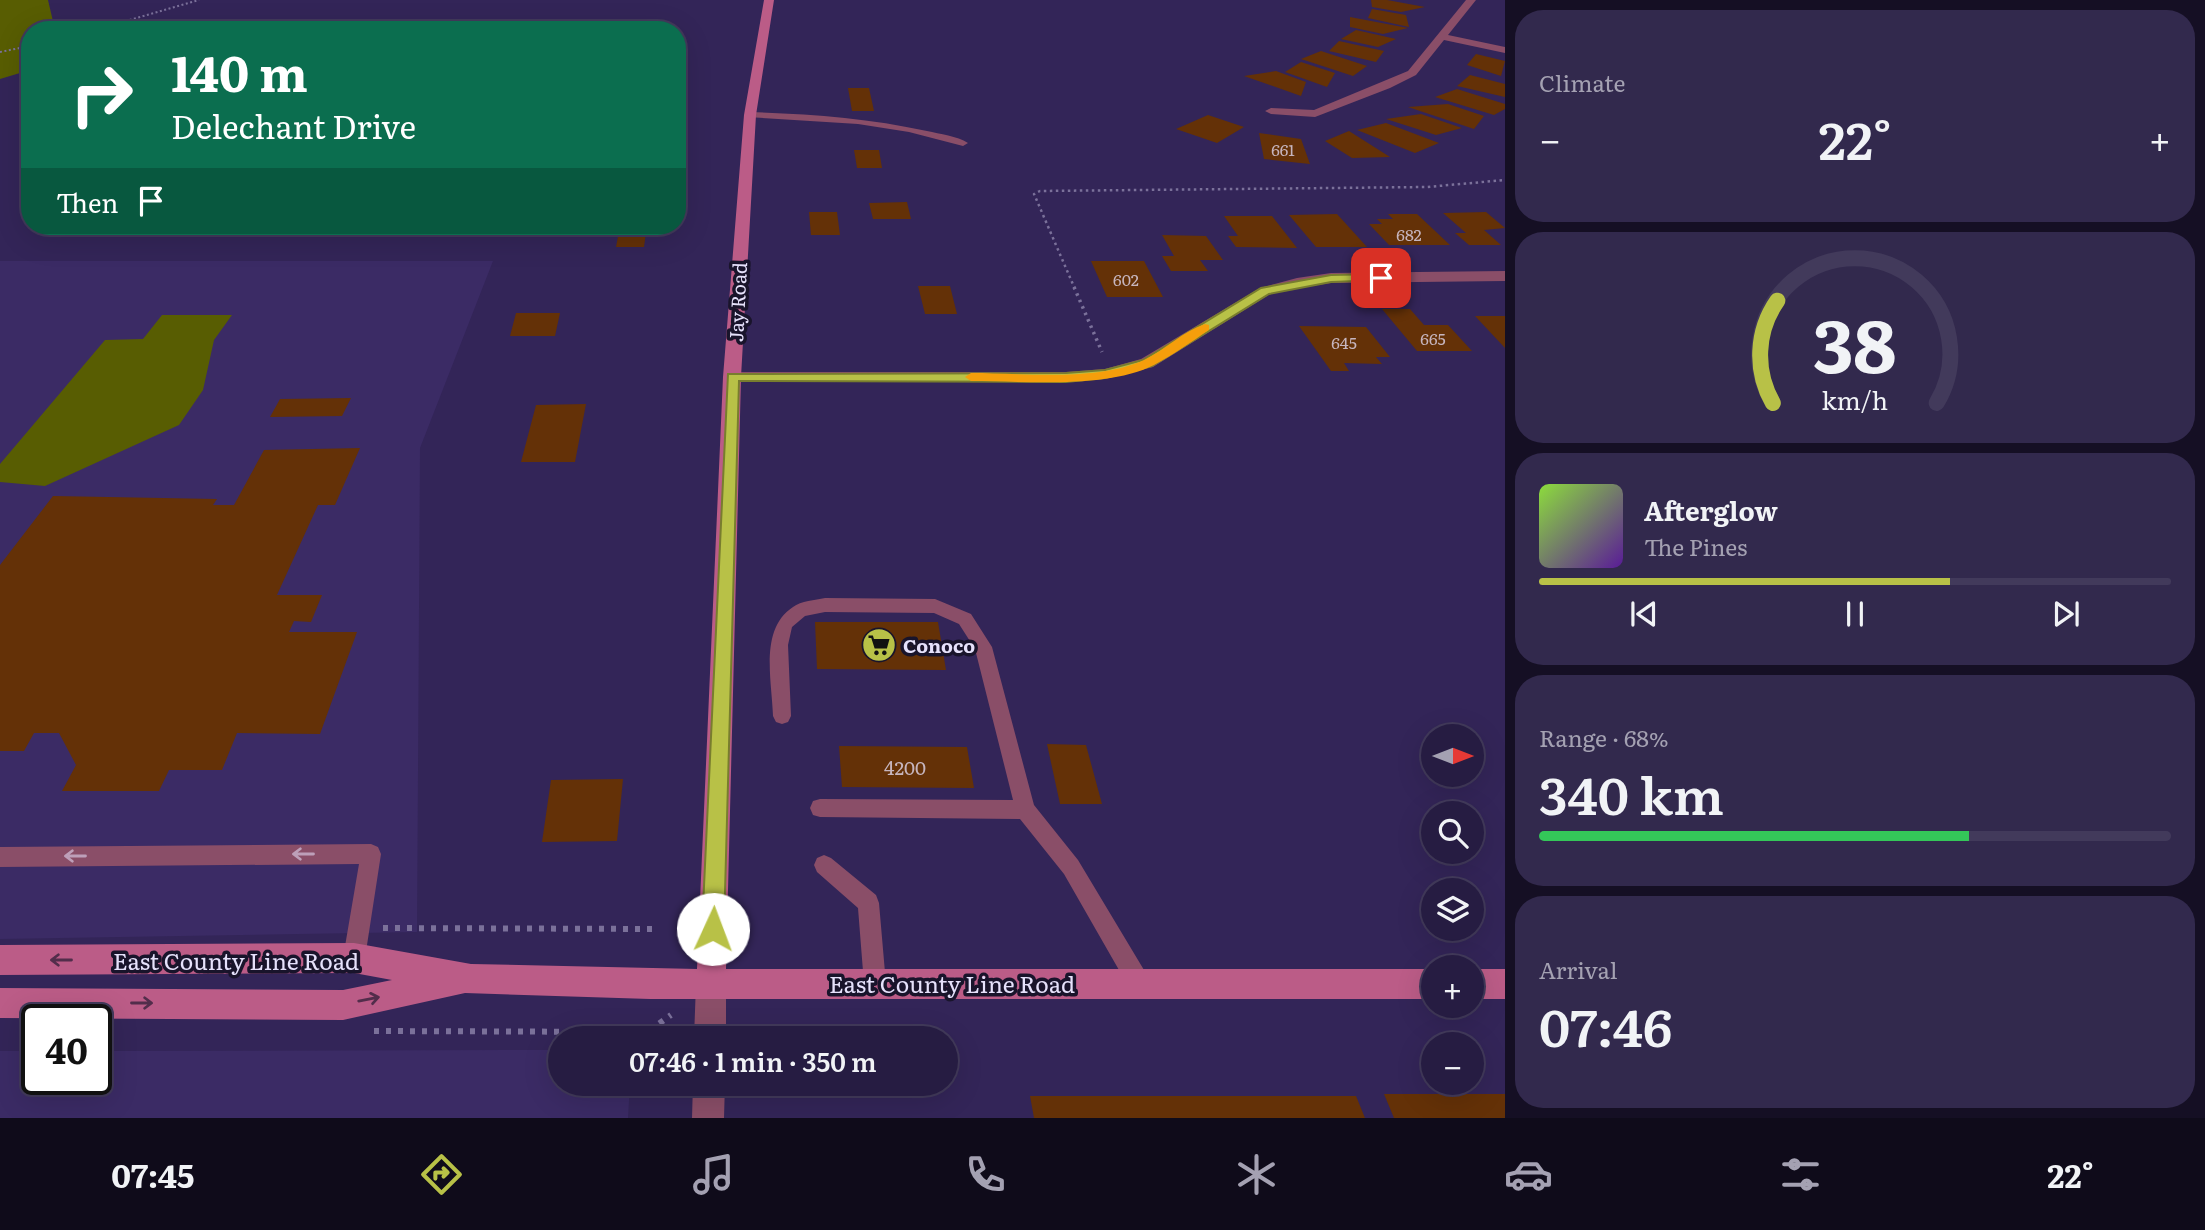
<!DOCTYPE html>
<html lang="en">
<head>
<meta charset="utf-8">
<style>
  body { margin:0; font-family:Literata,serif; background:#32294d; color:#f1f3f6; height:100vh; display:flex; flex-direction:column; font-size:26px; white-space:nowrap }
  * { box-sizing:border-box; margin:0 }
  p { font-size:23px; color:#a4a1b2 }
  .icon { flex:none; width:38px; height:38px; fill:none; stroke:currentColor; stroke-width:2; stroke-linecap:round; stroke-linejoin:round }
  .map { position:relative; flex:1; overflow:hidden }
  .sheet { display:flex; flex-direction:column; gap:10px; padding:10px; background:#150f24; width:700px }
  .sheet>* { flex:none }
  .hud { position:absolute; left:21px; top:21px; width:665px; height:214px; border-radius:28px; box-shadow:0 7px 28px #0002,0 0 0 2px #423a5b; background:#0b6e4f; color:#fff; overflow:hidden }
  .needle { width:46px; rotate:90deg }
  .fabs { position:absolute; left:1421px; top:724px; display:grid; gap:14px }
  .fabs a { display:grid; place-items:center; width:63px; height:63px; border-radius:50%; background:#261c42; box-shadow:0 7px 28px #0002,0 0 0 2px #423a5b; font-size:35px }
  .speed { position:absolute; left:21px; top:1004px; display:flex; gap:14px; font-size:35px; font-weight:700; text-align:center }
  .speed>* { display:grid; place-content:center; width:91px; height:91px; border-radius:50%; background:#261c42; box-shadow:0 7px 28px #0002,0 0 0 2px #423a5b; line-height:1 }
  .speed .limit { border:4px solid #111; border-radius:10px; background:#fff; color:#111 }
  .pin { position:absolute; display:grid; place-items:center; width:60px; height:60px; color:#fff; margin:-30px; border-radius:14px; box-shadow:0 4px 10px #0006 }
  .me { position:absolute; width:77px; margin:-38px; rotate:2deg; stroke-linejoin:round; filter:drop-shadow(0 0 5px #0008) }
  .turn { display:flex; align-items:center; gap:24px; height:147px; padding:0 35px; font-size:32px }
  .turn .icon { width:91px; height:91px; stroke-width:2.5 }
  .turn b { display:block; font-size:49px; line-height:60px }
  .then { display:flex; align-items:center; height:66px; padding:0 35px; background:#0003; gap:14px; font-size:26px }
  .big { font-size:52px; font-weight:600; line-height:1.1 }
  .sheet .widget { flex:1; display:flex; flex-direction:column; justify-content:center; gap:10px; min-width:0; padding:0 24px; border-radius:28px; background:#32294d }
  .sheet .dial { align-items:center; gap:0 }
  .dial svg { height:182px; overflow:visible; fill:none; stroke:#423a5b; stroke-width:7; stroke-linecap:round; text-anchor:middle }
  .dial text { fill:#f1f3f6; stroke:none }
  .song { display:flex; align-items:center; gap:21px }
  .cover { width:84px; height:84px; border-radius:10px; background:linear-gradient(135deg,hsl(90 70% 55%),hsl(270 70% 35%)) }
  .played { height:7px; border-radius:4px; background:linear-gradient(90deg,#b8c147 65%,#423a5b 65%) }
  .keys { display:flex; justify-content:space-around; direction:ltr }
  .heat { display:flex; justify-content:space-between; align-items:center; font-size:38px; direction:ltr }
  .charge { height:10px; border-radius:5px; background:linear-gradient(90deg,#34c759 68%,#423a5b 0) }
  .trip { position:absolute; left:548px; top:1026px; width:410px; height:70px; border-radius:35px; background:#261c42; box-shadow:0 7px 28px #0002,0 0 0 2px #423a5b; font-weight:600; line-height:70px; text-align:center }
  .tab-bar { display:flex; height:112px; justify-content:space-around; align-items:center; background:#0f0b1a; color:#a4a1b2 }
  .tab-bar .icon { width:49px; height:49px }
  .tab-bar .current { color:#b8c147 }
  .tab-bar b { font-size:32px; color:#f1f3f6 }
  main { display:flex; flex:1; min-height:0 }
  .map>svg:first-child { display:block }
  .built { fill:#3b2b65 }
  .green { fill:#585d02 }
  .building { fill:#643107 }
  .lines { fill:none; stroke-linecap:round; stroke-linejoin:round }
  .path-far3 { stroke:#7b719a; stroke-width:2; stroke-dasharray:2 2.5; stroke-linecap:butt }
  .path-far2 { stroke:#7b719a; stroke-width:2.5; stroke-dasharray:2.5 3.5; stroke-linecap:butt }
  .path-far1 { stroke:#7b719a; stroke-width:3.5; stroke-dasharray:2.5 4.5; stroke-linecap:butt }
  .path { stroke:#7b719a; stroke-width:6; stroke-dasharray:5 7; stroke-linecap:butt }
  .lane { fill:#8a4e68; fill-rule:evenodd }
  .street { fill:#8a4e68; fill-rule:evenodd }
  .secondary { fill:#bb5c87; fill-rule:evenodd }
  .oneway { stroke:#bd9fb9 }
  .oneway2 { stroke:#522d4b }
  .route { fill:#b8c147; stroke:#787d2e; stroke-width:2 }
  .slow { fill:#f59e0b }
  .labels { text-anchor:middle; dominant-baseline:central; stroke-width:7; stroke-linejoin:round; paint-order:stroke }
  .number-label { font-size:16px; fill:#c6b5be }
  .street-label { font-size:19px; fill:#e6e1fb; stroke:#19142b }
  .poi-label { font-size:19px; font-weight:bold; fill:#e6e1fb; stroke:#19142b; text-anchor:start }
  .near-number-label { font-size:19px; fill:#c6b5be }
  .near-street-label { font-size:23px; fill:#e6e1fb; stroke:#19142b }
</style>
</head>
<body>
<main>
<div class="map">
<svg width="1505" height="1118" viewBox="0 0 1505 1118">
  <rect width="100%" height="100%" fill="#332558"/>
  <path class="built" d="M0,261H493L420,448L417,932L0,939Z
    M560,1050V1083H630L628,1118H0V1051H37V1080H96V1051Z"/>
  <path class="green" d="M0,0H48L55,30H30V70L0,79Z
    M162,315H232L214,340L203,390L179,425L45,486L0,482V464L105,340L143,339Z"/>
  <path class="building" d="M1371,0H1387L1425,7L1401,12L1372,7Z
    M1372,9L1406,15L1409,27L1368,18Z
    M1350,17L1408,28L1383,34L1350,27Z
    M1356,30L1396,39L1378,47L1341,39Z
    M1339,41L1384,51L1376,62L1329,51Z
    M1321,51L1367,66L1353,76L1301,59Z
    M1476,54L1505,61L1501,76L1467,65Z
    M1301,62L1335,73L1327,87L1285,72Z
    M1276,71L1306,82L1301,96L1244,76Z
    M1470,75L1505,84V97L1457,86Z
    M848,88H869L874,111H852Z
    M1457,89L1505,104V109L1494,115L1435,97Z
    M1448,104L1484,116L1474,129L1408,107Z
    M1421,114L1462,128L1436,135L1386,119Z
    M1208,115L1244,127L1217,143L1176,129Z
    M1386,123L1439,143L1415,153L1357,130Z
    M1349,131L1390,157L1352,158L1325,141Z
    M1259,133L1301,139L1310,164L1264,159Z
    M854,150H879L882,168H857Z
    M907,202L911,219H873L869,203Z
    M809,212H837L840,235H811Z
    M1486,212L1505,228L1484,230L1501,245H1469L1455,233H1466L1443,213Z
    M1337,214L1367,247H1316L1289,215Z
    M1388,214H1417L1450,245H1389L1369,224H1382L1377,219H1393Z
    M1224,216H1272L1297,248L1236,247L1228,236H1238Z
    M620,226H647L644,247H616Z
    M1162,235L1206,236L1223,260H1200L1208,271H1171L1162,256H1174Z
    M1091,261H1144L1163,297H1107Z
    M918,286H950L957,314H925Z
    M1382,309H1410L1424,325H1448L1472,351H1417Z
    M516,313H560L555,336H510Z
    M1475,316H1505V348Z
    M1299,326L1366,327L1390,357H1376L1382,364L1344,363L1349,371H1331Z
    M351,398L342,416L270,417L280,399Z
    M586,404L575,462H521L536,405Z
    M360,448L335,505H318L277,595H322L311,622L294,621L289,632H357L320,734L237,733L222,770H169L159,791H62L76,765L59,733H34L24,751H0V565L53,496L217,499L213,505H234L264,450Z
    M815,622H938L946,670L817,669Z
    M1047,744L1086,745L1102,804H1060Z
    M839,746L967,747L974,788L842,787Z
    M623,779L617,841L542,842L551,780Z
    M1384,1094H1505V1118H1394Z
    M1030,1096H1356L1365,1118H1034Z"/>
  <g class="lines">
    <path class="path-far3" d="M95,30L199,0
      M0,52L30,46"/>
    <path class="path-far2" d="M1075,289L1034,194L1040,191L1427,187L1505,180"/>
    <path class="path-far1" d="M1074,287L1102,352"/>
    <path class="path" d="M383,928L655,929
      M374,1031L647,1032L671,1015"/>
    <path class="lane" d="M750,112C810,114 868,118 927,131C940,134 957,136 968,143L963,146L909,132L858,124L747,117L746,115Z
      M825,598L935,599L971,614L992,647L1034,805L1078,860L1147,975L1150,983L1147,991L1139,994L1131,991L1064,874L1020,819L820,817L813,815L810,808L813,801L820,799L1013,800L975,649L959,624L934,613L825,612L805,616L792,627L788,645L791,716L788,722L782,724L776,722L773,716C772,681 759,629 793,607C801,601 815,600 825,598Z
      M371,844L378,847L381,854L365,958L362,966L354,969L346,966L343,958L359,864L0,867V847Z
      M824,855L831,858L876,895L879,903L886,984L883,992L875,995L867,992L864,984L858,908L817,872L814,865L817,858Z"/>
    <path class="street" d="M1466,0H1476L1448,35L1505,47V53L1444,40L1416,75L1390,88L1315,117L1271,114L1265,111L1271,108L1314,110L1408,71Z
      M1505,271V281L1331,283L1297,288L1270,294L1153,367L1105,379L1066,382H732L723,377L732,372H1066L1105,369L1141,359L1260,288L1297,278L1331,273Z
      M711,969L722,973L726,984V1038H694L696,984L700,973Z
      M693,1083H725L724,1118H692Z"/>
    <path class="secondary" d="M764,0H774L756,115L741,377L726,969H1433V999H650L465,993L343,1020L0,1018V988L343,990L392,980L354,973L0,975V945L354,943L471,964L697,969L723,377L744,115Z
      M1472,969H1505V999H1472Z"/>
  </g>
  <defs><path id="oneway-shaft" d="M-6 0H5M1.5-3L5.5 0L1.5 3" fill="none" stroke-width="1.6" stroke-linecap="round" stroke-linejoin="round" transform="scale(1.75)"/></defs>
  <g class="oneway">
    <use href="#oneway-shaft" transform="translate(303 854) rotate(180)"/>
    <use href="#oneway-shaft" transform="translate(75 856) rotate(180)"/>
  </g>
  <g class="oneway2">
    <use href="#oneway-shaft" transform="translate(61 960) rotate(180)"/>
    <use href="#oneway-shaft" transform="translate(369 999) rotate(-11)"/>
    <use href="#oneway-shaft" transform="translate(142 1003)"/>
  </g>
  <path class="route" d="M1381,274L1386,278L1385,280L1331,282L1269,294L1152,366L1105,378L1066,382L739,381L724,929L721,937L713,940L705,937L702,929L728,374L1066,373L1105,370L1143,360L1261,288L1331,275Z"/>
  <path class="slow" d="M1205,324L1209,325V330C1191,342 1173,355 1154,365C1106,389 1025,381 971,381L965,377L971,373C1023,373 1096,382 1144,360C1165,350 1183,331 1205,324Z"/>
  <defs>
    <g id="supermarket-disc" transform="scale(1.75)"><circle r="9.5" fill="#b8c147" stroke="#19142b"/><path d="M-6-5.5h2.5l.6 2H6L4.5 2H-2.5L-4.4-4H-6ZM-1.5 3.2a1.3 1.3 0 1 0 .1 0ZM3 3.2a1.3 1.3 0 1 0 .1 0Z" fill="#111"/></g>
  </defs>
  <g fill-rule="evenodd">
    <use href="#supermarket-disc" x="879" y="645"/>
  </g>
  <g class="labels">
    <g class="number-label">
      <text x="1283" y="149">661</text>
      <text x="1409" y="234">682</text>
      <text x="1126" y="279">602</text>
      <text x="1433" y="338">665</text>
      <text x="1344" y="342">645</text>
    </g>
    <g class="street-label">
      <text transform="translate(737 302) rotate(-87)">Jay Road</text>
    </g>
    <g class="poi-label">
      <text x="903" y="645">Conoco</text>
    </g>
    <g class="near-number-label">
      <text x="905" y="767">4200</text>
    </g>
    <g class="near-street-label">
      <text x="236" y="960">East County Line Road</text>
      <text x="952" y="983">East County Line Road</text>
    </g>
  </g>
</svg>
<div class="fabs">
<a><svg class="needle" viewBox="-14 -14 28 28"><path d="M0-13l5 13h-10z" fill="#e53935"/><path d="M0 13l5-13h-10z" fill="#a4a1b2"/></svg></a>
<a><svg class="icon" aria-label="search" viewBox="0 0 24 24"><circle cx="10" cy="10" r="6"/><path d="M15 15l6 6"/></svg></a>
<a><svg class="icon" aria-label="layers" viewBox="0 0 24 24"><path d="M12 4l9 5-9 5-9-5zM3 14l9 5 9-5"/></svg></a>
<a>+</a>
<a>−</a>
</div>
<div class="speed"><div class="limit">40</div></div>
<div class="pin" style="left:1381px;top:278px;background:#d93025"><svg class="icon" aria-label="arrive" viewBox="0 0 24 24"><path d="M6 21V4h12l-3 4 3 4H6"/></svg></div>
<svg class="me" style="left:713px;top:929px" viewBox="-20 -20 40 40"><circle r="19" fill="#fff"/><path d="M0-13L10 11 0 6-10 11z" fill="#b8c147"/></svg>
<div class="trip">07:46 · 1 min · 350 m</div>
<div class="hud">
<div class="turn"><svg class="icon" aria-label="right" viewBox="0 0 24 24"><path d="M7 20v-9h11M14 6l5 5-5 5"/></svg><div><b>140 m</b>Delechant Drive</div></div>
<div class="then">Then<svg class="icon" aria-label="arrive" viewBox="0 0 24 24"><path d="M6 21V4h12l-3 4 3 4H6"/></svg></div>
</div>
</div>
<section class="sheet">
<div class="widget"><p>Climate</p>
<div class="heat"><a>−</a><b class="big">22°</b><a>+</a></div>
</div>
<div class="widget dial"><svg viewBox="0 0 100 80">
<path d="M14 69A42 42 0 1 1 86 69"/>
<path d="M14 69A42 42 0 0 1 16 24" stroke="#b8c147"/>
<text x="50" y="56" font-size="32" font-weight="700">38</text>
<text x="50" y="72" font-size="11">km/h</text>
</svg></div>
<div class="widget">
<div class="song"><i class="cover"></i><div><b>Afterglow</b><p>The Pines</p></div></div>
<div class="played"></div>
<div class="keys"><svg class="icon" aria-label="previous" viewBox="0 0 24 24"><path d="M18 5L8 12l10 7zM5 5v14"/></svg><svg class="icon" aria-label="pause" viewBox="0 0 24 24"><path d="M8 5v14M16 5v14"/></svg><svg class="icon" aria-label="next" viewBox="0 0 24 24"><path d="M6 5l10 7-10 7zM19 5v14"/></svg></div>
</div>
<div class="widget"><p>Range · 68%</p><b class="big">340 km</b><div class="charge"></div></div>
<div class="widget"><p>Arrival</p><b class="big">07:46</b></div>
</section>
</main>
<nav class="tab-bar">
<b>07:45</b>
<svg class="icon current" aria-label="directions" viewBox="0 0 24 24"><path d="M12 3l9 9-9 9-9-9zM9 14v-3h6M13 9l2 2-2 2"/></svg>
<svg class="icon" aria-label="music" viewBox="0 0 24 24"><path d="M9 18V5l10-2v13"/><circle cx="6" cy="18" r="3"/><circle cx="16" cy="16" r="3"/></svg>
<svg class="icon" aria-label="phone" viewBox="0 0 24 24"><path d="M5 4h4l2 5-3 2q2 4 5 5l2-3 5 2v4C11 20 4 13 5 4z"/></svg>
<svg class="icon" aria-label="climate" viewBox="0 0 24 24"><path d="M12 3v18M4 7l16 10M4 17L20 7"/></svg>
<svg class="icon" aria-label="car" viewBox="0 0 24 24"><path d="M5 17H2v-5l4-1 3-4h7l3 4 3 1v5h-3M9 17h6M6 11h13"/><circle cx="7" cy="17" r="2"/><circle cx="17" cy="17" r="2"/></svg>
<svg class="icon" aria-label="filters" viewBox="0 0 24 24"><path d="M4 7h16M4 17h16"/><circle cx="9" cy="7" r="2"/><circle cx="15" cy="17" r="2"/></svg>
<b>22°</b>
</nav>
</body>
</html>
